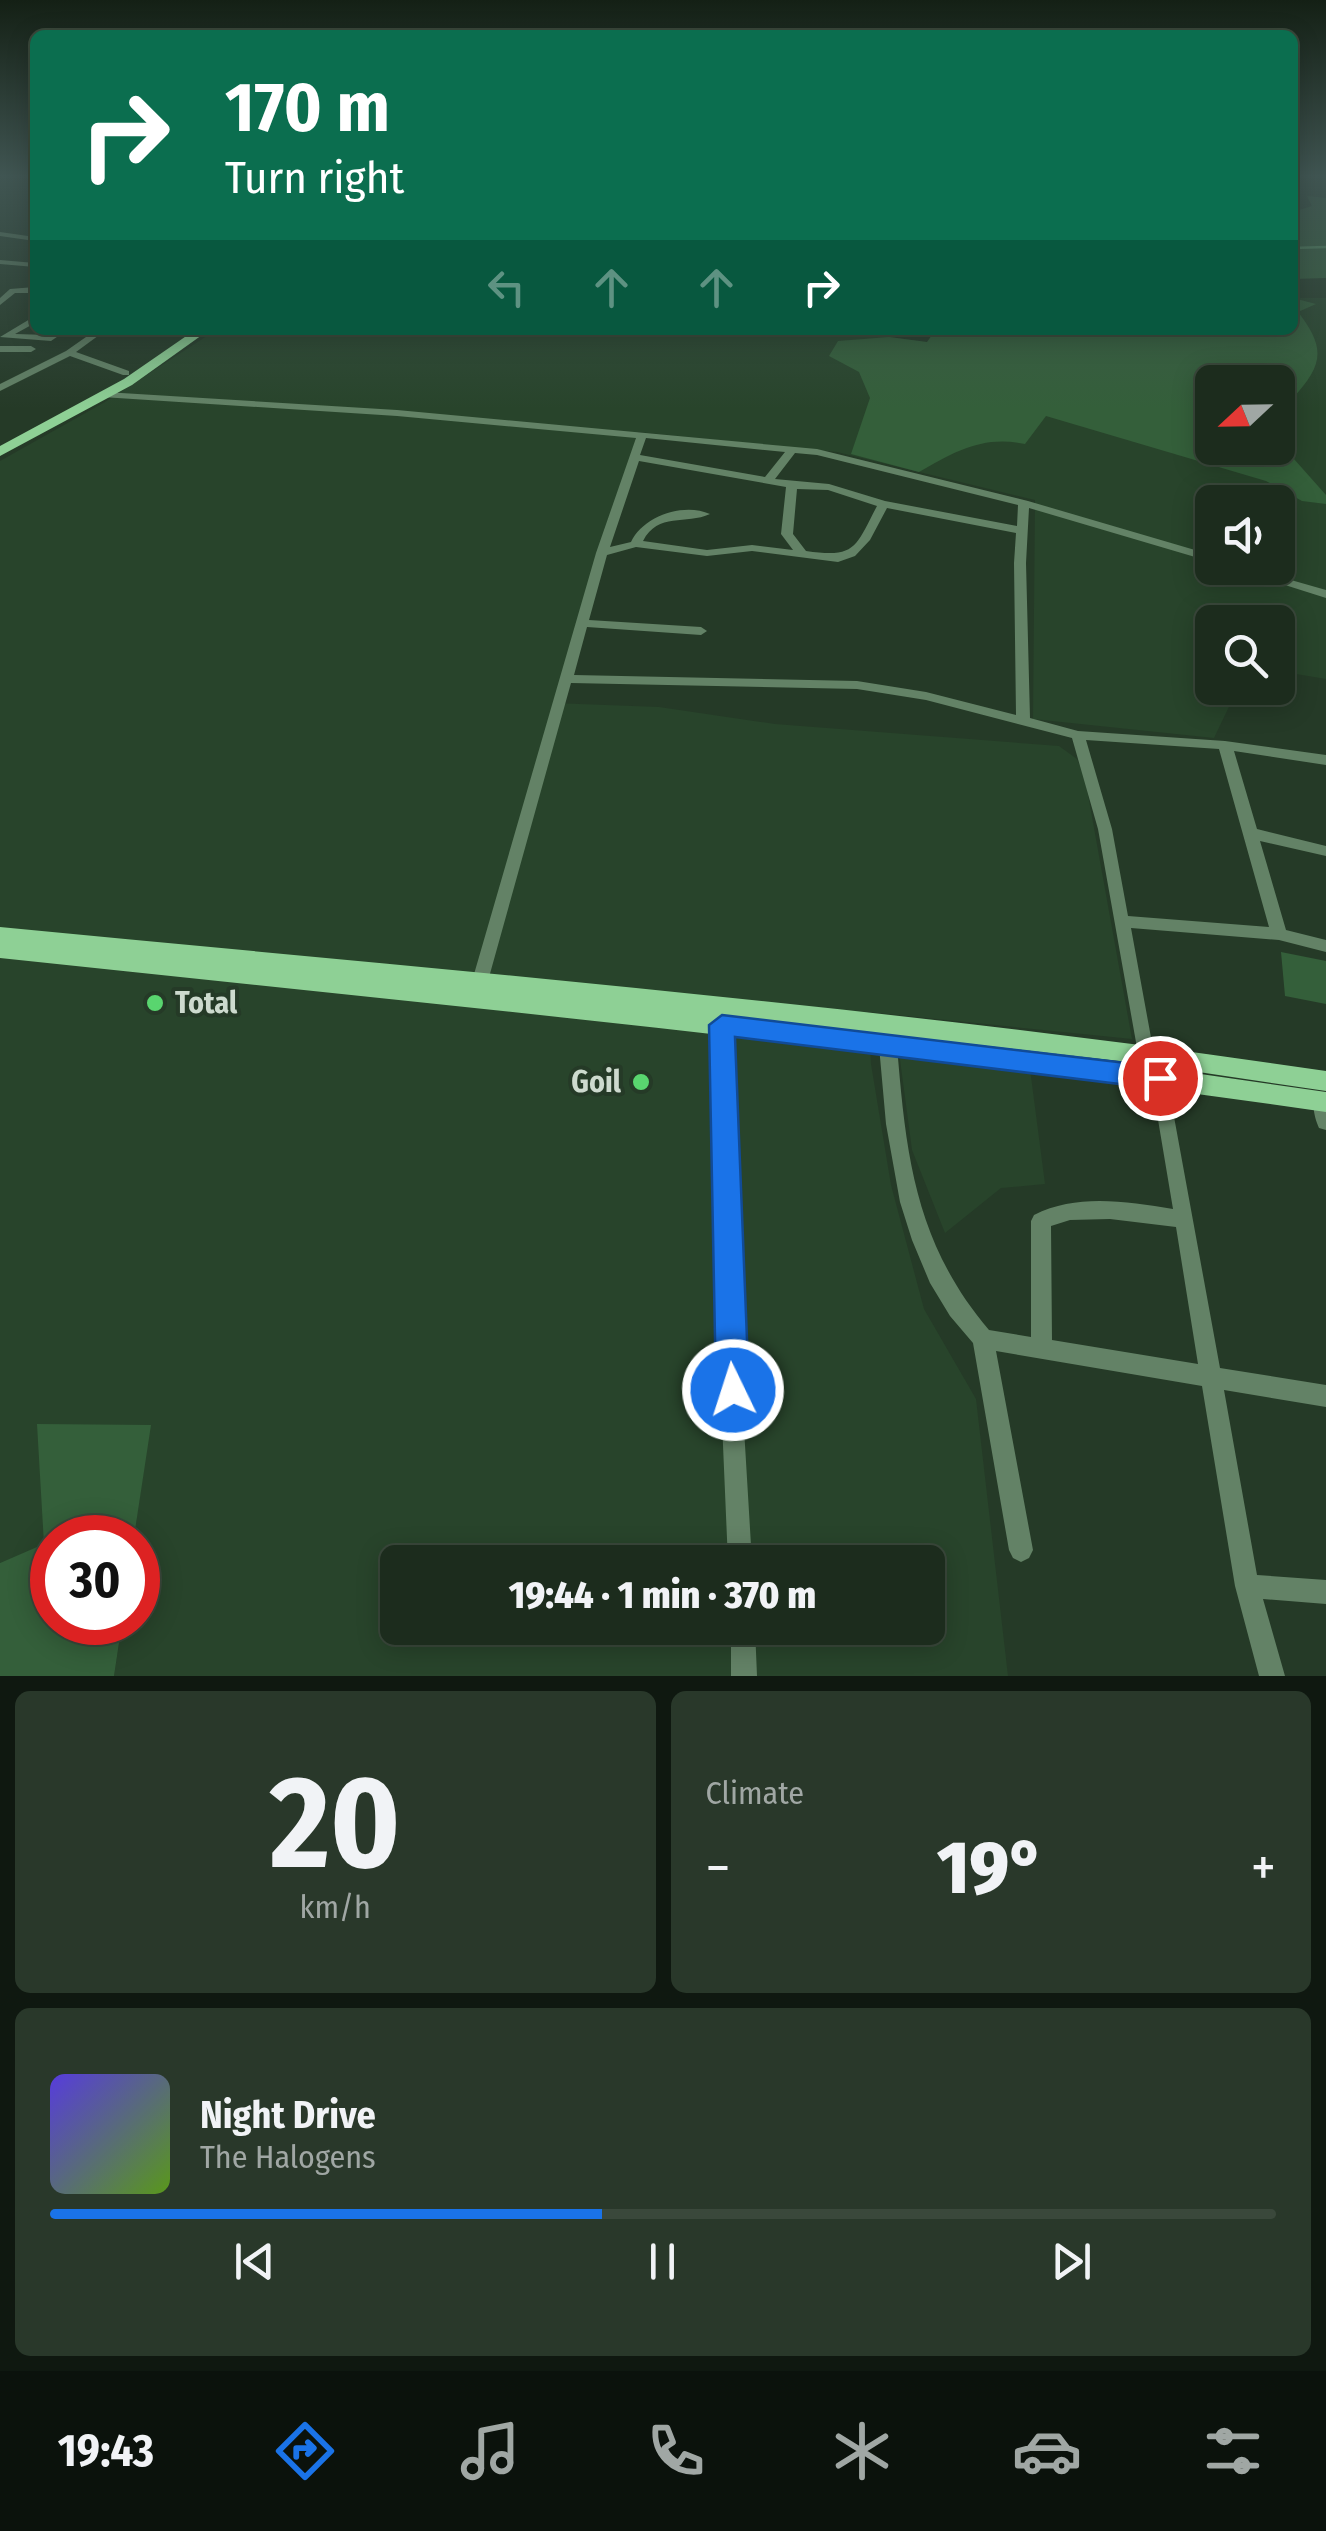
<!DOCTYPE html>
<html lang="en">
<head>
<meta charset="utf-8">
<style>
  body { margin:0; font-family:"Fira Sans Condensed",sans-serif; background:#29382a; color:#f1f3f6; height:100vh; display:flex; flex-direction:column; font-size:38px; white-space:nowrap }
  * { box-sizing:border-box; margin:0 }
  p { font-size:32px; color:#a0a7a4 }
  .icon { flex:none; width:55px; height:55px; fill:none; stroke:currentColor; stroke-width:2; stroke-linecap:round; stroke-linejoin:round }
  .map { position:relative; height:1676px; overflow:hidden }
  .drawer { display:flex; flex-direction:column; gap:15px; padding:15px; background:#0f1810; flex:1 }
  .drawer>* { flex:none }
  .guide { position:absolute; left:30px; top:30px; width:1268px; height:305px; border-radius:15px; box-shadow:0 5px 25px #0003,0 0 0 2px #3a483b; background:#0b6e4f; color:#fff; overflow:hidden }
  .needle { width:65px; rotate:248deg }
  .fabs { position:absolute; left:1195px; top:365px; display:grid; gap:20px }
  .fabs a { display:grid; place-items:center; width:100px; height:100px; border-radius:15px; background:#1c2c1d; box-shadow:0 5px 25px #0003,0 0 0 2px #3a483b; font-size:50px }
  .speed { position:absolute; left:30px; top:1515px; display:flex; gap:20px; font-size:50px; font-weight:700; text-align:center }
  .speed>* { display:grid; place-content:center; width:130px; height:130px; border-radius:50%; background:#1c2c1d; box-shadow:0 5px 25px #0003,0 0 0 2px #3a483b; line-height:1 }
  .speed .limit { border:15px solid #d22; background:#fff; color:#111 }
  .pin { position:absolute; display:grid; place-items:center; width:85px; height:85px; color:#fff; margin:-42px; border:5px solid #fff; border-radius:50%; box-shadow:0 2px 10px #0007 }
  .me { position:absolute; width:110px; margin:-55px; rotate:356deg; stroke-linejoin:round; filter:drop-shadow(0 0 8px #0008) }
  .turn { display:flex; align-items:center; gap:35px; height:210px; padding:0 30px; font-size:45px }
  .turn .icon { width:130px; height:130px; stroke-width:2.5 }
  .turn b { display:block; font-size:70px; line-height:85px }
  .lanes { display:flex; align-items:center; height:95px; padding:0 30px; background:#0003; justify-content:center; gap:50px; direction:ltr }
  .lanes .off { opacity:.35 }
  .big { font-size:75px; font-weight:800; line-height:1.1 }
  .drawer .tile { flex:1; display:flex; flex-direction:column; justify-content:center; gap:15px; min-width:0; padding:0 35px; border-radius:15px; background:#29382a }
  .drawer .dial { align-items:center; gap:0 }
  .dial b { font-size:130px; line-height:1 }
  .song { display:flex; align-items:center; gap:30px }
  .cover { width:120px; height:120px; border-radius:15px; background:linear-gradient(135deg,hsl(250 70% 55%),hsl(90 70% 35%)) }
  .played { height:10px; border-radius:5px; background:linear-gradient(90deg,#1a73e8 45%,#3a483b 45%) }
  .keys { display:flex; justify-content:space-around; direction:ltr }
  .heat { display:flex; justify-content:space-between; align-items:center; font-size:55px; direction:ltr }
  .drawer .tiles { flex:1; display:grid; gap:15px; grid-template-columns:1fr 1fr }
  .tile:last-child { grid-column:span 2 }
  .trip { position:absolute; left:380px; top:1545px; width:565px; height:100px; border-radius:15px; background:#1c2c1d; box-shadow:0 5px 25px #0003,0 0 0 2px #3a483b; font-weight:800; line-height:100px; text-align:center }
  .dock { display:flex; height:160px; justify-content:space-around; align-items:center; background:#0b120c; color:#a0a7a4 }
  .dock .icon { width:70px; height:70px }
  .dock .current { color:#1a73e8 }
  .dock b { font-size:45px; color:#f1f3f6 }
  .map>svg:first-child { display:block }
  .built { fill:#28442b; fill-rule:evenodd }
  .green { fill:#345f3a }
  .lines { fill:none; stroke-linecap:round; stroke-linejoin:round }
  .stream { stroke:#5c9867; stroke-width:2.5 }
  .minor { fill:#638266; fill-rule:evenodd }
  .major { fill:#8ed095; fill-rule:evenodd }
  .route { fill:#1a73e8; stroke:#114b97; stroke-width:2.5 }
  .poi-dot { fill:#59d56f; stroke:#253a27; stroke-width:4 }
  .labels { text-anchor:middle; dominant-baseline:central; stroke-width:8; stroke-linejoin:round; paint-order:stroke }
  .poi-label { font-size:30px; font-weight:bold; fill:#cddace; stroke:#253a27; text-anchor:start }
</style>
</head>
<body>
<div class="map">
<svg width="1326" height="1676" viewBox="0 0 1326 1676">
  <rect width="100%" height="100%" fill="#253a27"/>
  <path class="built" d="M1293,298H1326V679L1278,671V622H1212V688H1238L1214,738L1033,719L1035,500L837,452L638,432L553,703L659,707L775,724L1059,746L1077,759L1085,778L1132,1039L868,1012L871,1064L891,1185L924,1309L976,1399L1008,1676H114L122,1623L138,1622L134,1537L150,1425L44,1545L0,1563V461L105,402L213,332L889,330L890,337L927,342L935,331L965,336L980,330H1292ZM1212,382H1278V448H1212ZM1212,502H1278V568H1212ZM398,1562H928V1628H398Z
    M899,1052L1030,1069L1045,1184L1001,1188L945,1233L912,1150Z"/>
  <path class="green" d="M1307,196L1326,198V278L1293,279V212L1312,206Z
    M1293,298L1316,304L1298,312C1326,348 1324,365 1291,400C1282,409 1283,419 1278,428V382H1212V448H1278V441L1326,495V504L1302,501L1266,481L1046,416L1025,444C984,435 955,451 919,472L851,454L870,398L859,372L829,356L838,341L889,337L927,342L935,331L965,336L980,330H1292Z
    M1281,952L1326,961V1004L1285,996Z
    M37,1424L151,1425L134,1537L52,1538V1622L122,1623L114,1676H0V1563L44,1544Z"/>
  <g class="lines">
    <path class="stream" d="M1292,248L1326,247"/>
    <path class="minor" d="M1292,183L1299,184L1300,186L1292,187Z
      M0,232L35,237V241L0,236Z
      M0,260L35,263V267L0,264Z
      M35,287V293H15L0,305V298L10,289Z
      M35,316V323L15,334L49,335L57,330H67L51,341L0,337Z
      M96,330H106L76,352L129,371V375H123L70,356L0,391V384L66,351Z
      M0,346H31L36,349L31,352H0Z
      M105,392L397,410L817,449L1028,501L1212,555V562L1029,508L1026,563L1030,718L1078,731L1225,741L1326,755V765L1234,751L1257,829L1326,846V856L1260,841L1286,930L1326,940V952L1279,940L1131,928L1154,1054L1151,1059L1145,1061L1139,1059L1098,829L1072,738L926,700L857,689L571,683L486,988L484,993L478,995L472,993L470,988L596,553L636,438L397,416L102,397V393ZM646,438L785,452L765,477L640,455ZM795,453L817,455L1018,505L1017,526L885,501L829,484L775,479ZM639,461L786,487L781,534L793,550L752,545L707,550L643,541C658,512 686,525 710,514C684,502 643,516 631,542L610,547ZM797,489L828,490L877,506C855,548 856,558 806,551L793,534ZM887,508L1016,533L1014,563L1016,715L926,692L857,681L574,675L587,627L701,635L707,631L701,627L589,620L607,555L636,547L707,556L752,551L838,562L855,556L870,540ZM1086,740L1219,749L1269,927L1128,916L1112,829Z
      M1232,568H1249L1326,590V598Z
      M722,1018L728,1020L731,1025L738,1328L752,1562H728L718,1328L713,1025L716,1020Z
      M888,1039L894,1041L897,1046C906,1155 915,1243 989,1330L1031,1337V1221L1034,1215C1078,1193 1127,1202 1173,1209L1151,1078L1154,1073L1160,1071L1166,1073L1220,1368L1326,1385V1407L1224,1390L1257,1575L1326,1580V1604L1263,1599L1285,1676H1259L1235,1586L1202,1386L996,1351L1033,1550L1029,1558L1021,1562L1013,1558L1009,1550L973,1343L950,1316L930,1283L912,1240L900,1202L886,1124L879,1046L882,1041ZM1110,1219L1176,1227L1198,1364L1052,1340L1051,1226L1070,1220Z
      M1322,1093L1326,1095V1130L1319,1128C1315,1119 1311,1105 1316,1096Z
      M731,1628H755L757,1676H731Z"/>
    <path class="major" d="M195,330H209L132,385L0,456V446L124,379Z
      M0,927C442,970 886,1006 1326,1071V1091L1145,1064L724,1016L689,1012L1082,1057L1326,1092V1112C885,1048 443,1005 0,958Z"/>
  </g>
  <linearGradient id="sky" x2="0" y2="1"><stop stop-color="#142015"/><stop offset="0.43" stop-color="#405552"/><stop offset="1" stop-color="#405552" stop-opacity="0"/></linearGradient>
  <rect width="1326" height="409" fill="url(#sky)"/>
  <path class="route" d="M722,1015L1160,1067L1170,1070L1174,1078L1170,1086L1160,1089L735,1037L749,1390L744,1402L733,1406L721,1402L716,1390L709,1025Z"/>
  <g class="poi-dot">
    <circle cx="155" cy="1003" r="10"/>
    <circle cx="641" cy="1082" r="10"/>
  </g>
  <g class="labels">
    <g class="poi-label">
      <text x="175" y="1003">Total</text>
      <text x="621" y="1082" text-anchor="end">Goil</text>
    </g>
  </g>
</svg>
<div class="fabs">
<a><svg class="needle" viewBox="-14 -14 28 28"><path d="M0-13l5 13h-10z" fill="#e53935"/><path d="M0 13l5-13h-10z" fill="#a0a7a4"/></svg></a>
<a><svg class="icon" aria-label="sound" viewBox="0 0 24 24"><path d="M4 9h4l5-4v14l-5-4H4zM17 9q2 3 0 6"/></svg></a>
<a><svg class="icon" aria-label="search" viewBox="0 0 24 24"><circle cx="10" cy="10" r="6"/><path d="M15 15l6 6"/></svg></a>
</div>
<div class="speed"><div class="limit">30</div></div>
<div class="pin" style="left:1160px;top:1078px;background:#d93025"><svg class="icon" aria-label="arrive" viewBox="0 0 24 24"><path d="M6 21V4h12l-3 4 3 4H6"/></svg></div>
<svg class="me" style="left:733px;top:1390px" viewBox="-20 -20 40 40"><circle r="17" fill="#1a73e8" stroke="#fff" stroke-width="3"/><path d="M0-11L8 9 0 5-8 9z" fill="#fff"/></svg>
<div class="trip">19:44 · 1 min · 370 m</div>
<div class="guide">
<div class="turn"><svg class="icon" aria-label="right" viewBox="0 0 24 24"><path d="M7 20v-9h11M14 6l5 5-5 5"/></svg><div><b>170 m</b>Turn right</div></div>
<div class="lanes"><svg class="icon off" aria-label="left" viewBox="0 0 24 24"><path d="M17 20v-9H6M10 6l-5 5 5 5"/></svg><svg class="icon off" aria-label="ahead" viewBox="0 0 24 24"><path d="M12 20V5M6 11l6-6 6 6"/></svg><svg class="icon off" aria-label="ahead" viewBox="0 0 24 24"><path d="M12 20V5M6 11l6-6 6 6"/></svg><svg class="icon" aria-label="right" viewBox="0 0 24 24"><path d="M7 20v-9h11M14 6l5 5-5 5"/></svg></div>
</div>
</div>
<section class="drawer">
<div class="tiles">
<div class="tile dial"><b>20</b><p>km/h</p></div>
<div class="tile"><p>Climate</p>
<div class="heat"><a>−</a><b class="big">19°</b><a>+</a></div>
</div>
<div class="tile">
<div class="song"><i class="cover"></i><div><b>Night Drive</b><p>The Halogens</p></div></div>
<div class="played"></div>
<div class="keys"><svg class="icon" aria-label="previous" viewBox="0 0 24 24"><path d="M18 5L8 12l10 7zM5 5v14"/></svg><svg class="icon" aria-label="pause" viewBox="0 0 24 24"><path d="M8 5v14M16 5v14"/></svg><svg class="icon" aria-label="next" viewBox="0 0 24 24"><path d="M6 5l10 7-10 7zM19 5v14"/></svg></div>
</div>
</div>
</section>
<nav class="dock">
<b>19:43</b>
<svg class="icon current" aria-label="directions" viewBox="0 0 24 24"><path d="M12 3l9 9-9 9-9-9zM9 14v-3h6M13 9l2 2-2 2"/></svg>
<svg class="icon" aria-label="music" viewBox="0 0 24 24"><path d="M9 18V5l10-2v13"/><circle cx="6" cy="18" r="3"/><circle cx="16" cy="16" r="3"/></svg>
<svg class="icon" aria-label="phone" viewBox="0 0 24 24"><path d="M5 4h4l2 5-3 2q2 4 5 5l2-3 5 2v4C11 20 4 13 5 4z"/></svg>
<svg class="icon" aria-label="climate" viewBox="0 0 24 24"><path d="M12 3v18M4 7l16 10M4 17L20 7"/></svg>
<svg class="icon" aria-label="car" viewBox="0 0 24 24"><path d="M5 17H2v-5l4-1 3-4h7l3 4 3 1v5h-3M9 17h6M6 11h13"/><circle cx="7" cy="17" r="2"/><circle cx="17" cy="17" r="2"/></svg>
<svg class="icon" aria-label="filters" viewBox="0 0 24 24"><path d="M4 7h16M4 17h16"/><circle cx="9" cy="7" r="2"/><circle cx="15" cy="17" r="2"/></svg>
</nav>
</body>
</html>
